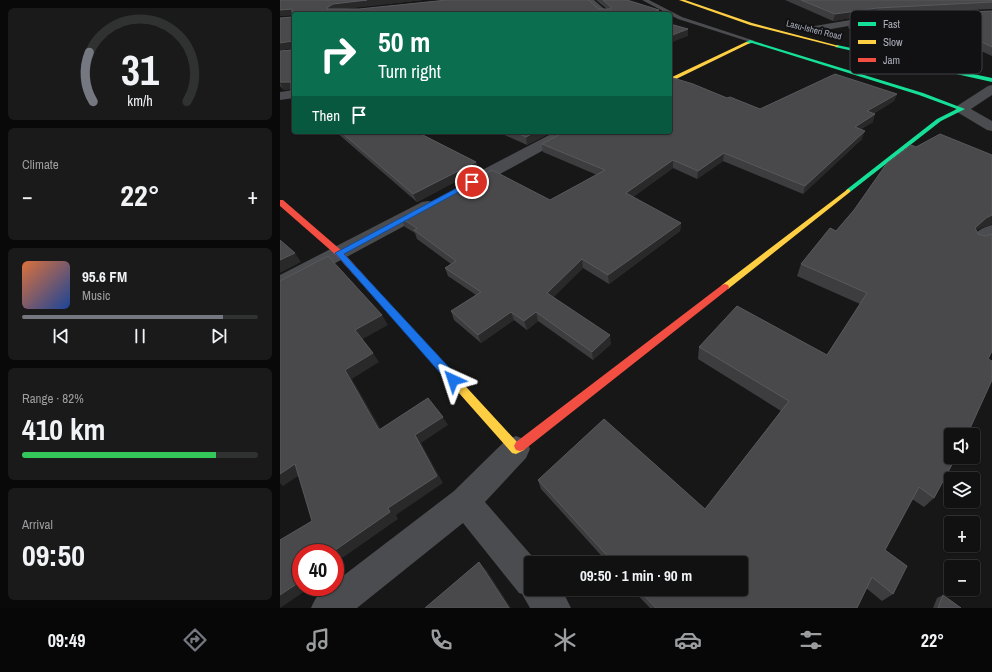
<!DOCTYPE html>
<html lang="en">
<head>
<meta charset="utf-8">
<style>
  body { margin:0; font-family:"Archivo Narrow",sans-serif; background:#1a1a1a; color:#f1f3f6; height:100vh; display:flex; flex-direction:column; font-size:15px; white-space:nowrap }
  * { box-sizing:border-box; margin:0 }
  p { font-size:13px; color:#9c9d9f }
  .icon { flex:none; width:22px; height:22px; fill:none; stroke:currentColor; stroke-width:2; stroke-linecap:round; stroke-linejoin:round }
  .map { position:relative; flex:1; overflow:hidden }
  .side { display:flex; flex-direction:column; gap:8px; padding:8px; background:#090909; width:280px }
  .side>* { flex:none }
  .guide { position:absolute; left:12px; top:12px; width:380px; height:122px; border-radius:4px; box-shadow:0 1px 3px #0004,0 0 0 1px #303131; background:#0b6e4f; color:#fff; overflow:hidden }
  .controls { position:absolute; left:664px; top:428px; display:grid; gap:8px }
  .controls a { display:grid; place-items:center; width:36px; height:36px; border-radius:4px; background:#111; box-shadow:0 1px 3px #0004,0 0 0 1px #303131; font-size:20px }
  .speed { position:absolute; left:12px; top:544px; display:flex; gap:8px; font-size:20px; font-weight:700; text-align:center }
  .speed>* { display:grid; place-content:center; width:52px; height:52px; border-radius:50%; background:#111; box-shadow:0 1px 3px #0004,0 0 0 1px #303131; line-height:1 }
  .speed .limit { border:6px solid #d22; background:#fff; color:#111 }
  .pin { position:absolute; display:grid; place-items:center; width:34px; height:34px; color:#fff; margin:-17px; border:2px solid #fff; border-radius:50%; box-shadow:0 1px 4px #0007 }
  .me { position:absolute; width:44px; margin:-22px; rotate:318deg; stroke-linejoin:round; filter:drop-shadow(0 0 3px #0008) }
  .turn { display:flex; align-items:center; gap:14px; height:84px; padding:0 20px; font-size:18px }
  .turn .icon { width:52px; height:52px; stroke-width:2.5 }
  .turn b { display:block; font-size:28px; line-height:34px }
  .then { display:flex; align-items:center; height:38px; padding:0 20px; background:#0003; gap:8px; font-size:15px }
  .big { font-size:30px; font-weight:700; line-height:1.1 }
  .side .widget { flex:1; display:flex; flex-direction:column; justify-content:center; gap:6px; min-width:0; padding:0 14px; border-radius:6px; background:#1a1a1a }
  .side .dial { align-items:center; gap:0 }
  .dial svg { height:104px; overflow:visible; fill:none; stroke:#303131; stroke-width:7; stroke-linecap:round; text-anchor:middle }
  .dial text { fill:#f1f3f6; stroke:none }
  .song { display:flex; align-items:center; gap:12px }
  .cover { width:48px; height:48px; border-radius:6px; background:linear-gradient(135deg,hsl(20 70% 55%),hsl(220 70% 35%)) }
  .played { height:4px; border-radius:2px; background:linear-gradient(90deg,#757880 85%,#303131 85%) }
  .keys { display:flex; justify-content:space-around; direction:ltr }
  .heat { display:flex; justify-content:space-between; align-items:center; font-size:22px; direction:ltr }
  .charge { height:6px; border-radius:3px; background:linear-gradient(90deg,#34c759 82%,#303131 0) }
  .trip { position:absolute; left:244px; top:556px; width:224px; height:40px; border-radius:4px; background:#111; box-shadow:0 1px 3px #0004,0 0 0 1px #303131; font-weight:700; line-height:40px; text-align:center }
  .menu { display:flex; height:64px; justify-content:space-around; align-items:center; background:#070707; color:#9c9d9f }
  .menu .icon { width:28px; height:28px }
  .menu .current { color:#757880 }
  .menu b { font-size:18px; color:#f1f3f6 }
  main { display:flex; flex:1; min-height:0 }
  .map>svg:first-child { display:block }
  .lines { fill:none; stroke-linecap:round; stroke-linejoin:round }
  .lane { fill:#4b4c50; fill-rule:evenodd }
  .street { fill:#4b4c50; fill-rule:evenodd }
  .fast { fill:#16e098; fill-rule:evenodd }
  .slow { fill:#ffcf43; fill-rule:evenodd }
  .jam { fill:#f24e42; fill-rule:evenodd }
  .wall { fill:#3d3d3f }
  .shaded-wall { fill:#29292a }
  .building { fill:#49494c; stroke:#58595d }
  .route { fill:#1a73e8; stroke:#114b97 }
  .labels { text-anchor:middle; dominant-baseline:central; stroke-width:4; stroke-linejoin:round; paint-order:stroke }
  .far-street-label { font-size:9px; fill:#a8adb8; stroke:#111113 }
  .key { fill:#111113; stroke:#3e4045; stroke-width:1 }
  .key-label { font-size:11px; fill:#a8adb8 }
</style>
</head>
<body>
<main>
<section class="side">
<div class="widget dial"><svg viewBox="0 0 100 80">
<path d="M14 69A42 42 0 1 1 86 69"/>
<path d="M14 69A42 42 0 0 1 11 31" stroke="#757880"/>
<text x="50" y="56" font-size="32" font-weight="700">31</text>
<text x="50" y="72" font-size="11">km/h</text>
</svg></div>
<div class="widget"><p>Climate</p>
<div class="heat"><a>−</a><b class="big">22°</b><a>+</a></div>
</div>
<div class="widget">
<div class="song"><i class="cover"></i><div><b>95.6 FM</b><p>Music</p></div></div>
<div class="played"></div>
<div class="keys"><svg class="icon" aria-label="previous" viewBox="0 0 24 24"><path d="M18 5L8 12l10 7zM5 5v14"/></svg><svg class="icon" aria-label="pause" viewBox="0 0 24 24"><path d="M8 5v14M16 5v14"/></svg><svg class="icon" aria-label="next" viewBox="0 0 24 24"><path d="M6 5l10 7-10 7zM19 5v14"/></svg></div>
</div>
<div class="widget"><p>Range · 82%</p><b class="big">410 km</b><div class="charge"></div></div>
<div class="widget"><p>Arrival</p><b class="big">09:50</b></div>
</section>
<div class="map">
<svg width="712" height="608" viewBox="0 0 712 608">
  <rect width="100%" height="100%" fill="#171717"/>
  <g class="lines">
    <path class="lane" d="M362,0H369L402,17L475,41L470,42L398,19Z"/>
    <path class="street" d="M305,0H314L330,14H319Z
      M599,15L604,18L602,20L529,33L524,30L529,27Z
      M712,85V95L691,109L712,121V131L707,130L677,112L675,109L677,106L708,86Z
      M14,90V98L0,100V92Z
      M275,132H293L291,135L193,189L187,190L181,189L179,185L181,181Z
      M148,201L154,202L157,206L154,210L7,289L0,291V275L142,202Z
      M712,225V240C705,245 700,248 691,245L688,241C693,233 703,227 712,225Z
      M236,436L246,440L250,449L246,458L205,502L258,563H251V589H280L285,596L291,608H250L242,594L239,593L183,523L77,608H31C36,597 41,587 55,587V582L174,491L226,440Z"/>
    <path class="fast" d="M470,40L643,93L685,109L661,121L570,192H566V190L657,119L677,109L639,95L472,43L466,44V42Z
      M557,45L712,78V82L555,47Z"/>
    <path class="slow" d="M399,0H405L472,23L559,46L557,47L470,25Z
      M466,42L470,43L390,82V78Z
      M568,189L570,190V192L448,289H442L441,287L442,285Z
      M105,301L108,302L237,442L240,441L244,442L246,446L244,450L236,454L232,453L102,306L100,304L102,302Z"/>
    <path class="jam" d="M0,200H3L62,251L108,302L110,304L108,306H102L56,255L0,206Z
      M445,284L448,285L449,287L448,289L244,450L240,451L236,450L234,446L236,442L442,285Z"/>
  </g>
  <path class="wall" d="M0,0H143L60,9H327L316,0H347L379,10V14H14V97L11,92V89L4,90L0,86V51L11,50L12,48L0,50V18L12,17V15L0,16Z
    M505,0H712V9L595,14L553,21Z
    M712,11V56L688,45L676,55L591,36L568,28L570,21Z
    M617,94L614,101L593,114V122L581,129L582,139L523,194L443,161L417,179L393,168L353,197L401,223L400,231L329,284L303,268L273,297L331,344L313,360L258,321L247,330L234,320L201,343L174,320L171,311L196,295L168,276L165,268L171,264L137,239L135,233L125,227L121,218L270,200L317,175L263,152L262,144L447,98L480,109Z
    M54,132H137L196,162L198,170L137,202L56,132L54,133Z
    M218,132H272L247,145Z
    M636,147L712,155V224L698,229L696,231L708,359L654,498L644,507L632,499L605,550L613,594L602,601L586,588L577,608H370L352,589H461V563H328L261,489L258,480L425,509L501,411L418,359L419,347L547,355L580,304L517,276L521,264L556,231Z
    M663,595L681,608H653L657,598Z"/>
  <path class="shaded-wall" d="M87,0H143L56,10L47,9L48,7L53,4Z
    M597,8L595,14L553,21L555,14Z
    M12,9L14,15L0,16V10Z
    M379,10V14H367Z
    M408,29V36L390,43V36Z
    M692,37L688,45L676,55L680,47Z
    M12,41L14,48L0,50V43Z
    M11,82L14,89L4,90L0,83Z
    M617,94L614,101L584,119L587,111Z
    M595,114L593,122L572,135L575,127Z
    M585,131L582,139L523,194L525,186Z
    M255,132H272L247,145L246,137Z
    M444,153L443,161L417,179L418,171Z
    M393,160V168L346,202V193Z
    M196,162L198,170L137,202L133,194Z
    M712,215V224L698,229L687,240L695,228L706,218Z
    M401,223L400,231L329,284L328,275Z
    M15,253L21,262L0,273V260Z
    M302,259L303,268L269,302L267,293Z
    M231,312L234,320L201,343L198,335Z
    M256,312L258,321L247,330L244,321Z
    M102,315L108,325L81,340L75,330Z
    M330,335L331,344L313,360L312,352Z
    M93,353L99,362L72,379L106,438L99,430L65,370Z
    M163,417L168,425L141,443L163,483L116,515L118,519L55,563V553H51L108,508L135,435Z
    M15,464L24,472L3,486L0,483V474Z
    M199,562L207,571L231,608H229Z
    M21,581V587H31L0,608V595Z"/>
  <path class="building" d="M0,0H87L53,4L48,7L47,9H79L167,0H309L318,9H331V7L323,0H347L379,10L367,14H14V94L11,92V82H0V51L11,50L12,48V41L0,43V18L12,17V9L0,10Z
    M521,0H712V2L597,8L555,14Z
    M712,11V47L692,37L680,47L594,28L570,21L598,16Z
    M390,24L408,29L390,36Z
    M555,74L617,94L587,111L595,114L575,127L585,131L525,186L444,153L418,171L393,160L346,193L401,223L328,275L302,259L267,293L330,335L312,352L256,312L244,321L231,312L198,335L171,311L201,292L165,268L176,261L134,230L137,228L121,218L212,170L270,200L325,170L262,144L284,132H390V77L413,84L447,98L450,97L480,109Z
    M61,132H137L196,162L133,194Z
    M235,132H255L246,137Z
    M660,134L712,155V215L706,218L695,228L698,234L705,236L712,234V351L708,359L712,361V380L687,435H671V457H676L654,498L639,487L605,550L627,566L613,594L592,577L577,608H376L358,589H461V563H334L258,480L324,419L425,509L509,401L419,347L457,306L547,355L587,293L521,264L550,228L556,231L574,210L607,163L631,145L636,147Z
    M0,240L15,253L0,260Z
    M48,256L102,315L75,330L93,353L65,370L99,430L148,398L163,417L135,435L157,476L108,508L110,512L51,553H21V581L0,595V540L32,521L15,464L0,474V281Z
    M199,562L229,608H145Z
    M663,595L681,608H658Z"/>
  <path class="route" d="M192,180L195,181V183L64,254L177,376L178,380L177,383L173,384L169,383L55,253Z"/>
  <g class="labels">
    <g class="far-street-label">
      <text transform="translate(534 30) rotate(14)">Lasu-Isheri Road</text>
    </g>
  </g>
  <rect x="570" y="10" width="132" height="64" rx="6" class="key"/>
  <rect x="578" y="22" width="18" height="4" fill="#16e098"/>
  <rect x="578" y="40" width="18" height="4" fill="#ffcf43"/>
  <rect x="578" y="58" width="18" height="4" fill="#f24e42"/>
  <g class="key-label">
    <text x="603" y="28">Fast</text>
    <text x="603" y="46">Slow</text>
    <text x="603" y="64">Jam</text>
  </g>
</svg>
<div class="controls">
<a><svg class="icon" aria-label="sound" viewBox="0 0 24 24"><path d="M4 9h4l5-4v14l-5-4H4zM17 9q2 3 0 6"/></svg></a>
<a><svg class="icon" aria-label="layers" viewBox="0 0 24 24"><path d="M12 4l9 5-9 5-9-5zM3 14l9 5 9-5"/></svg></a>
<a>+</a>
<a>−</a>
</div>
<div class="speed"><div class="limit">40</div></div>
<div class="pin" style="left:192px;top:182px;background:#d93025"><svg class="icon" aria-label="arrive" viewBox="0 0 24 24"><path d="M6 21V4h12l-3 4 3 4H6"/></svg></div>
<svg class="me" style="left:173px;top:380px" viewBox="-20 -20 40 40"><path d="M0-17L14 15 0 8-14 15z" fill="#1a73e8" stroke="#fff" stroke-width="4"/></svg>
<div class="trip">09:50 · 1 min · 90 m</div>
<div class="guide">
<div class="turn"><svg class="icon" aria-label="right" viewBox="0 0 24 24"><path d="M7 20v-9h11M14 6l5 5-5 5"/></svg><div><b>50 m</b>Turn right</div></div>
<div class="then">Then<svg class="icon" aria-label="arrive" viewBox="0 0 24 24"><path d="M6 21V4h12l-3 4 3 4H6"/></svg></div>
</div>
</div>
</main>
<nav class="menu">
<b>09:49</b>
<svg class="icon current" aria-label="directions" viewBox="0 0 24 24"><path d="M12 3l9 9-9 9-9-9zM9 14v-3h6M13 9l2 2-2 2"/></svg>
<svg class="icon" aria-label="music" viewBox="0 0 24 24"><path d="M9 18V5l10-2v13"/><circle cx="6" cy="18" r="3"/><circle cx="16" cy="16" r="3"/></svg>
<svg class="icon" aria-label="phone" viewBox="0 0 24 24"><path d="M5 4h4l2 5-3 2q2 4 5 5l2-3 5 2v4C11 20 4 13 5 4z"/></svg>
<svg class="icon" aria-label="climate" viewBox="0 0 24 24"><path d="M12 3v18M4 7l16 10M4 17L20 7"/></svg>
<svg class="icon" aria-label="car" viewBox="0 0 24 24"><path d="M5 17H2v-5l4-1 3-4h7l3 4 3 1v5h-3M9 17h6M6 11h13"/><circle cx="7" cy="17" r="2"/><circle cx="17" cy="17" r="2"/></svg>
<svg class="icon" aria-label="filters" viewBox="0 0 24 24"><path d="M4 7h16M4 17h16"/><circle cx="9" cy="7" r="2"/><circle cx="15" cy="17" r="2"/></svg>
<b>22°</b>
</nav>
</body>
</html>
